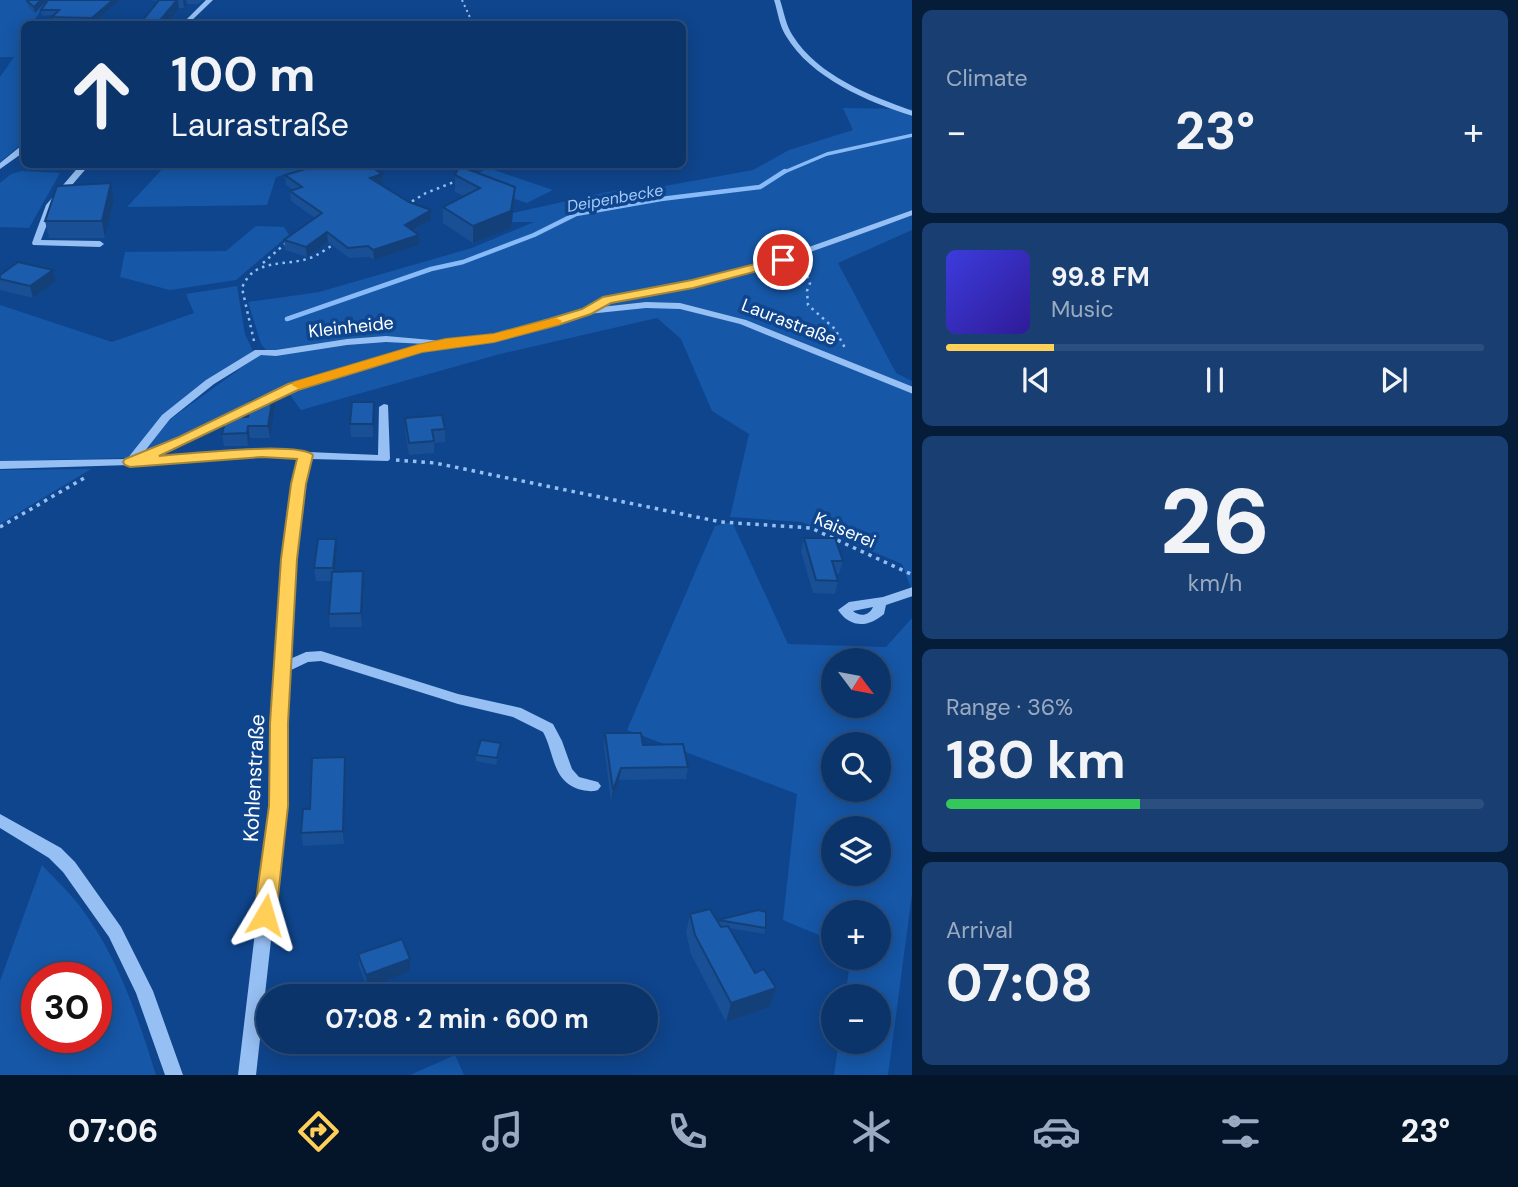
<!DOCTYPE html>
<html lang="en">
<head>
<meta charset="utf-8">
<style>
  body { margin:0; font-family:"DM Sans",sans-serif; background:#193f72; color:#f1f3f6; height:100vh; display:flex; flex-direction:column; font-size:26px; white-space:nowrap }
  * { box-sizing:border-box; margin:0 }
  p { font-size:23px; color:#9aaac1 }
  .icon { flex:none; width:38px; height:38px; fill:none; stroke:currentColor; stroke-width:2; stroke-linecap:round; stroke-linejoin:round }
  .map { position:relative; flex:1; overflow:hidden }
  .sheet { display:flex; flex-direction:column; gap:10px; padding:10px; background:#061d3a; width:606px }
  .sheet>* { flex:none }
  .hud { position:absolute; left:21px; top:21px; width:665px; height:147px; border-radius:10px; box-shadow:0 4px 18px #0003,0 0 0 2px #2b4f7e; background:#0b346a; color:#f1f3f6; overflow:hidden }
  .needle { width:46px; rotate:122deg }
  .tools { position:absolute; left:821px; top:648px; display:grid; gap:14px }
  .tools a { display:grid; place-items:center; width:70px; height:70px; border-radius:50%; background:#0b346a; box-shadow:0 4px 18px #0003,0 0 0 2px #2b4f7e; font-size:35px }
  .speed { position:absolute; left:21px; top:962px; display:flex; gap:14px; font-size:35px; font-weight:700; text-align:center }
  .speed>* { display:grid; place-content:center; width:91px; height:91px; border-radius:50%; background:#0b346a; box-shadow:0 4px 18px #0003,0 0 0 2px #2b4f7e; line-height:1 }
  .speed .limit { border:10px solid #d22; background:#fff; color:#111 }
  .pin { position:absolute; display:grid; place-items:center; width:60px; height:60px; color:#fff; margin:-30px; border:4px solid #fff; border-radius:50%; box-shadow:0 2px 7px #0007 }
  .me { position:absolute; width:77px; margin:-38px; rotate:7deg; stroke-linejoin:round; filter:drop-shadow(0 0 5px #0008) }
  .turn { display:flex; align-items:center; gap:24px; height:147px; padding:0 35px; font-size:32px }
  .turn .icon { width:91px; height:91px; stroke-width:2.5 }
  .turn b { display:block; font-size:49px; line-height:60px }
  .big { font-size:52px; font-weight:700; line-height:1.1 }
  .sheet .card { flex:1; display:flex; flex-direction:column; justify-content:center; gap:10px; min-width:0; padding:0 24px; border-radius:10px; background:#193f72 }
  .sheet .dial { align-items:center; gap:0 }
  .dial b { font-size:91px; line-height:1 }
  .song { display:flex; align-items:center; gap:21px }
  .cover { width:84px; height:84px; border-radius:10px; background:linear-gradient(135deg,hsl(240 70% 55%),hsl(250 70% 35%)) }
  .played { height:7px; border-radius:4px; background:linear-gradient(90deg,#ffcf58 20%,#2b4f7e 20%) }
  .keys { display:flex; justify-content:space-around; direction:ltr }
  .heat { display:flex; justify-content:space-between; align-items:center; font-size:38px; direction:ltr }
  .charge { height:10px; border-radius:5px; background:linear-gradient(90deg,#34c759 36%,#2b4f7e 0) }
  .trip { position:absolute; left:256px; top:984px; width:402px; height:70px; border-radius:35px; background:#0b346a; box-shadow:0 4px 18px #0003,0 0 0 2px #2b4f7e; font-weight:700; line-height:70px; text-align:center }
  .menu { display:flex; height:112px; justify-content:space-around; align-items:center; background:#04152a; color:#9aaac1 }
  .menu .icon { width:49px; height:49px }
  .menu .selected { color:#ffcf58 }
  .menu b { font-size:32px; color:#f1f3f6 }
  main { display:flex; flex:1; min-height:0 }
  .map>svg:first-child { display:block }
  .green { fill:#1657a7; fill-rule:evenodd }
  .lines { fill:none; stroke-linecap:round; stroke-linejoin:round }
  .stream-far1 { stroke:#87baf7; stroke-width:3.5 }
  .stream { stroke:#87baf7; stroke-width:4.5 }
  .path-far2 { stroke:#96bff3; stroke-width:2; stroke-dasharray:2 3.5; stroke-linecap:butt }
  .path-far1 { stroke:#96bff3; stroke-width:2.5; stroke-dasharray:2.5 4.5; stroke-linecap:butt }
  .path { stroke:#96bff3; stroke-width:3.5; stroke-dasharray:3.5 5; stroke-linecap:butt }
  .minor { fill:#96bff3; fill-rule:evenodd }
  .wall { fill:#184f95 }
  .shaded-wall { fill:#144079 }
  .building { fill:#1c5cad; stroke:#144079; stroke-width:2 }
  .route { fill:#ffcf58; stroke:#a68739; stroke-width:2 }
  .slow { fill:#f59e0b }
  .labels { text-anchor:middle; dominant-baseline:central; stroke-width:7; stroke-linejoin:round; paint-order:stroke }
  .far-water-label { font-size:16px; font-style:italic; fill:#a1cafa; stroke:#0f458d }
  .street-label { font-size:18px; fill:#fff; stroke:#0f458d }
  .near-street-label { font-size:21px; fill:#fff; stroke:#0f458d }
</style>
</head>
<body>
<main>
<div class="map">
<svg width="913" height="1075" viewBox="0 0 913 1075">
  <rect width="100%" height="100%" fill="#0f458d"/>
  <path class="green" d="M0,0H47L32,24H24V142L0,162V77L14,57H0Z
    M843,108L912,109V230L838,263L896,373L912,381V591L902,564L802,522L730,517L749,434L712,411L681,339L657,318L500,354L301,410L284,387L140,455L169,420L266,350L261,344L248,302L319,292L472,248L534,222H512L513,213L607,192L648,189L753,170L789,150L853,130Z
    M166,165V164L321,165L276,177L267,205L127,207Z
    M488,168L553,190L527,203L463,182Z
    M22,171L60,173L29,228L0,227V183L11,174Z
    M256,226L284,227L289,235L236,280L170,290L120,277L125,252L226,251Z
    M237,286L245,334L254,353L206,383L129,458L0,461V305L112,342L194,313L186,294Z
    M91,469L0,524V470Z
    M732,522L788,644L886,647L912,618L913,887L888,1075H834L839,1041H878V996H845L851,957H878V912H833V941L783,920L797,794L627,730L715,526ZM833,660H878V705H833ZM833,744H878V789H833ZM833,828H878V873H833Z
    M42,865C54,878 68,891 79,905C118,956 137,1015 156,1075H0V981ZM37,978H96V1038H37Z
    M455,1055L464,1075H410Z"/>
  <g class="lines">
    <path class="stream-far1" d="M782,173L827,154L913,135"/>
    <path class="stream" d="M287,319L431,269L463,262L534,235L576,214L661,199L760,187L785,171"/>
    <path class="path-far2" d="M462,0L473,24
      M466,172L470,164"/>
    <path class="path-far1" d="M406,205L426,193L459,180
      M263,263L286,243
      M797,267L806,273L810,283L807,291L808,305L835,329L846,350
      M254,341L242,288C254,257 285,267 310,258C319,255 327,248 335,244"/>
    <path class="path" d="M396,460L435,463L721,522L811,528L913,575
      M0,527L86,477"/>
    <path class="minor" d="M206,0H213L188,24H182Z
      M774,0H780C784,12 786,26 793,36C818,76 871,96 913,111V116C868,102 811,78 786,36C779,25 778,12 774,0Z
      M21,146H24V152L0,169V163Z
      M81,164H90L54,206L41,240L100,241L104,244L100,247L33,245L32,243L46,205Z
      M913,210V215C848,239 784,263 717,281C681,290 633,291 601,307L646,302L680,303L746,320L913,387V394L740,324L680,309L646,308L588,314L494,341L446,346L420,352L297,389L188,442L150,458L262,450L378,455L379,407L384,404L388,405L390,459L388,461L311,459C293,523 293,592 290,659L306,652L321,651L458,694L521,708L553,724L562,741L572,769L579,777L598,782L601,786L598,790C592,792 588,791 582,790C552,783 555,754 543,732L513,717L458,704L321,661L308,662L289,671L286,723V806L256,1075H238L270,806L272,723L283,559L292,484L299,458L262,456L143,465L138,463L130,465L0,469V461L127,459L162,415L206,380L255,350H276L347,339L386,336L443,341L493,335L584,309L604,298L622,293L693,281L764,263ZM386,342L426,344L289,385L180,438L144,452L170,419L214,384L261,355L276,356L347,345Z
      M913,587V596L886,605L884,614C868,628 850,628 838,610L849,602L883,597ZM873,607C869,616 860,617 853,611Z
      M0,814L61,848L75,862L121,927L153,991L183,1075H165L136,993L109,937L63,872L49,858L0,828Z"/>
  </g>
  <path class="wall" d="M28,0H47L35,13L28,7L27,1Z
    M120,0L93,24L53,22L52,17L54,15L42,16L41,10Z
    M148,0H203L198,4H187L184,8H179L166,24H143L142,21L158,1Z
    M382,174L383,184L381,185L409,202L431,210V220L413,231L419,245L374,260L369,257L349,258L328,242L307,257L285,250L284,240L315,218L291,201L290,191L293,190L286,185L285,175Z
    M455,175L515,187L514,203L511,228L473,243L443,223V207L464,196L455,192Z
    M111,183L114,200L105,238H49L45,221Z
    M53,270L56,281L33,298L0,290V275Z
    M275,407L270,438H250L248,446H224L222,434L248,417Z
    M375,414L373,437H351L350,424Z
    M405,418L445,429V442L434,443V453L409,455L405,430Z
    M804,538L843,561L839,574H836L838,581L835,594L813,593L801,551Z
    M336,539L337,552L335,572L364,584L362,627H330L329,614L331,581H316L314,568Z
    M605,733L643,745L688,767L686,779L619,780L611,802L604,746Z
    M501,743L500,750L496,765L476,761V755Z
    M345,757L346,770L344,844L303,846L301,833L310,809Z
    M690,914L718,922V920L766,928L764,934L729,928L755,973L776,988L770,1007L726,1022L691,954L686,933Z
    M358,954L410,972L367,987L359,966Z"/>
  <path class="shaded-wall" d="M41,0H47L35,13L34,7Z
    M113,0H120L93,24L92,18Z
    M177,0H178L179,8L166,24H157Z
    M183,0H186L187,4L184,8Z
    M382,174L383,184L371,188L370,178Z
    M111,183L114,200L105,238L102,221Z
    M515,187L514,203L511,228L473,243V226Z
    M431,210V220L405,235V225Z
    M327,232L328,242L307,257L306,247Z
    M419,235V245L374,260L373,250Z
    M53,270L56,281L33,298L30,286Z
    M273,395L275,407L270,438L268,426Z
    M374,402L375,414L373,437V424Z
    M248,426L250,438L248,446L247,433Z
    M336,539L337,552L334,581L333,568Z
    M363,571L364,584L362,627L361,613Z
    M345,757L346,770L344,844L343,831Z
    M621,768L619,780L611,802L613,790Z
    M410,959V972L367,987L366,975Z
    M776,988L770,1007L726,1022L731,1003Z"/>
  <path class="building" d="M28,0H41L34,7L27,1Z
    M48,0H113L92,18L52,17L59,10H41Z
    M159,0H177L157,24H147L142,21Z
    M322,164H367L382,174L370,178L409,202L431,210L405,225L419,235L373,250L368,246L348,248L327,232L306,247L284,240L322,213L290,191L302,187L285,175Z
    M459,166L515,187L511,211L473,226L443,207L480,188L455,175Z
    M111,183L102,221H45L57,186Z
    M18,262L53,270L30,286L0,279V275Z
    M273,395L268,426H248L247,433L222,434L226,417H248L251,401Z
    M352,402H374L373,424H350Z
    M442,415L445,429L432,430L434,441L409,443L405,418Z
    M804,538H835L843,561H832L838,581L816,580Z
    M318,539H336L333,568H314Z
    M363,571L361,613L329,614L332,572Z
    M605,733H641L643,745L683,744L688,767L621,768L613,790Z
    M481,740L501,743L497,758L476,755Z
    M345,757L343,831L301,833L303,809H310L312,758Z
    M710,909L721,927L728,926L755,973L764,969L776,988L731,1003L695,935L690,914Z
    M758,910L766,912V928L718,920Z
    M402,939L410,959L366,975L358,954Z"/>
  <path class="route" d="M783,257L789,260L788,263L693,288L611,303L591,314L558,325L494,342L422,352L298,390L159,456C185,454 298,441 313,455L306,484L297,559L288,723V806L276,915L273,921L265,924L258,921L254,915L269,806L270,723L281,559L291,484L297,459L262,457L130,467L125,465L123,462L125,459L179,437L288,384L418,345L446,339L494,334L549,319L582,309L603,297L692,280Z"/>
  <path class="slow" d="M556,318L562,321L560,324L494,342L422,352L299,389L292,385L294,382L418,345L446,339L494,334Z"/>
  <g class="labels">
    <g class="far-water-label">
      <text transform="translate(615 198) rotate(-10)">Deipenbecke</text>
    </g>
    <g class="street-label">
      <text transform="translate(789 322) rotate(21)">Laurastraße</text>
      <text transform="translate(351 327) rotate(-6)">Kleinheide</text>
      <text transform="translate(845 530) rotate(23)">Kaiserei</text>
    </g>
    <g class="near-street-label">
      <text transform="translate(254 778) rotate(-87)">Kohlenstraße</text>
    </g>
  </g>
</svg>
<div class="tools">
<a><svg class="needle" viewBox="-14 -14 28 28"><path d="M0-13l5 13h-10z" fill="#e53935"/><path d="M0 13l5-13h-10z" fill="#9aaac1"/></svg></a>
<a><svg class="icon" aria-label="search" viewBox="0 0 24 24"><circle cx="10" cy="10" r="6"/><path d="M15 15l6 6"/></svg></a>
<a><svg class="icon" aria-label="layers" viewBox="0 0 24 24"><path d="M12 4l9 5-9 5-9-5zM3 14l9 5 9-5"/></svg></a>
<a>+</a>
<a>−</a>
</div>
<div class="speed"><div class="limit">30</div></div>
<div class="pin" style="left:783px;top:260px;background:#d93025"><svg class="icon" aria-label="arrive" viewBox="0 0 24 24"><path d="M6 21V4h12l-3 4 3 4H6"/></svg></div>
<svg class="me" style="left:265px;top:915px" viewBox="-20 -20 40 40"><path d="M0-17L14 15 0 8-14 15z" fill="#ffcf58" stroke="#fff" stroke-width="4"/></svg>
<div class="trip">07:08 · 2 min · 600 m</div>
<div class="hud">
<div class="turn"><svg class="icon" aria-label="ahead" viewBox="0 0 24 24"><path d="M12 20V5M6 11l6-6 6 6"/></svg><div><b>100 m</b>Laurastraße</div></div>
</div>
</div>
<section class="sheet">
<div class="card"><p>Climate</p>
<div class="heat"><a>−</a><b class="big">23°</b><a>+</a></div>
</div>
<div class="card">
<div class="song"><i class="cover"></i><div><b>99.8 FM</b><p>Music</p></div></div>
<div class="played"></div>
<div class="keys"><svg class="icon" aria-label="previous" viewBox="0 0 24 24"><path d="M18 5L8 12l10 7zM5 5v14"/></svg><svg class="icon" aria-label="pause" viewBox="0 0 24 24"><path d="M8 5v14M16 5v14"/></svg><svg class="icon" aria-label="next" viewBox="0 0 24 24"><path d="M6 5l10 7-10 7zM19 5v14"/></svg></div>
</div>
<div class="card dial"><b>26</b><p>km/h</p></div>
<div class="card"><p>Range · 36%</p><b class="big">180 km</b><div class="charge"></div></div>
<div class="card"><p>Arrival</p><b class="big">07:08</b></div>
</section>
</main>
<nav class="menu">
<b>07:06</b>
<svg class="icon selected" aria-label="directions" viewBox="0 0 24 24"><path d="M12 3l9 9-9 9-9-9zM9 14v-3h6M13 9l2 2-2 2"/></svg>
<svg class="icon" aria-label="music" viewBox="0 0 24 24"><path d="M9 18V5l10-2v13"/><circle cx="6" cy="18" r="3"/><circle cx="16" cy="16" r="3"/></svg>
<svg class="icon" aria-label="phone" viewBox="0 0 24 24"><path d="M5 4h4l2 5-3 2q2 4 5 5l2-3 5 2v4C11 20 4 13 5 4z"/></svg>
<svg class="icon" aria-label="climate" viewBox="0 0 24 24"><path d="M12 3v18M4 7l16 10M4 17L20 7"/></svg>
<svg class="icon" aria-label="car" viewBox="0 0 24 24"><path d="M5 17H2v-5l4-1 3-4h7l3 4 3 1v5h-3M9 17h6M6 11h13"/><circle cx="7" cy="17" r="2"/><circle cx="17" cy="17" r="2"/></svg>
<svg class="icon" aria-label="filters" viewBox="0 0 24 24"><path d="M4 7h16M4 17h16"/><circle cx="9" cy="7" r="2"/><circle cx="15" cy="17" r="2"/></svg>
<b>23°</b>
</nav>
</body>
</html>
